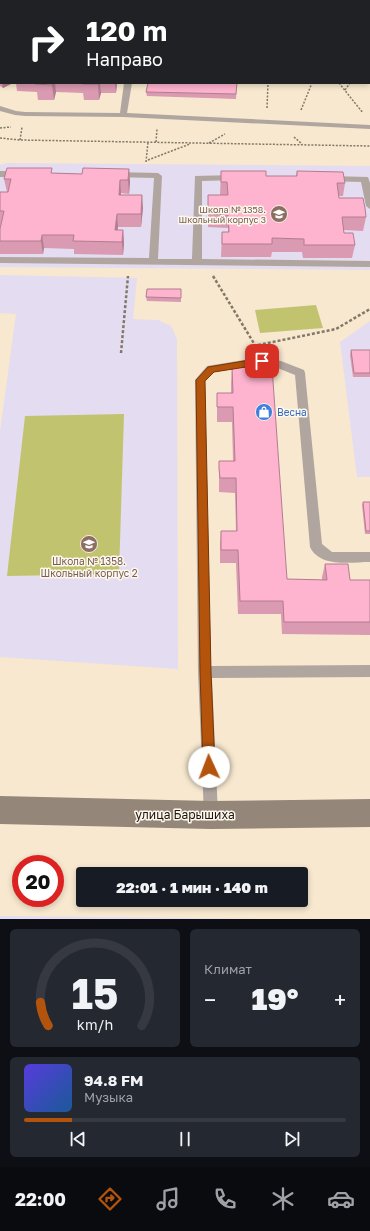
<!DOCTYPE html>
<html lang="ru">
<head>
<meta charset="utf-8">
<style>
  body { margin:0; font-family:"Golos Text",sans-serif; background:#242831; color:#f1f3f6; height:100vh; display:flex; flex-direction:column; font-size:15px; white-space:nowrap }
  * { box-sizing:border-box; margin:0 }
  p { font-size:13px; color:#9ea1a6 }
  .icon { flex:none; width:22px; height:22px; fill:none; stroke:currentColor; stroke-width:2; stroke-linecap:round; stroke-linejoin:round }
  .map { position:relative; height:919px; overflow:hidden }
  .drawer { display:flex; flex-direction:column; gap:10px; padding:10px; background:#0d0f14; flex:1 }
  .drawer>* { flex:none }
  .banner { position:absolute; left:0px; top:0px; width:370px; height:84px; box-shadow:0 2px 6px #0003; background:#202124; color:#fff; overflow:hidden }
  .speed { position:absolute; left:12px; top:855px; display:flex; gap:8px; font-size:20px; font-weight:700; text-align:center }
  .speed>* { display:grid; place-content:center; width:52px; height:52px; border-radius:50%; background:#171b24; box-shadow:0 2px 6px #0003; line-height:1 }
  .speed .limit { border:6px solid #d22; background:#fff; color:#111 }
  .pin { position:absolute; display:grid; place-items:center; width:34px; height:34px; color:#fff; margin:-17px; border-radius:8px; box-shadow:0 2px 6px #0006 }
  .me { position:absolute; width:44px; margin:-22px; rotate:358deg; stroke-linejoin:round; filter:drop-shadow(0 0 3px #0008) }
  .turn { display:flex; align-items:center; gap:14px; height:84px; padding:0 20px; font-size:18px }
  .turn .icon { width:52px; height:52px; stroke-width:2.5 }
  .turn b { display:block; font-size:28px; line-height:34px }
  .big { font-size:30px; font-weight:800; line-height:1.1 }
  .drawer .widget { flex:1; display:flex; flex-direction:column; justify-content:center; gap:6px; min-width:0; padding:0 14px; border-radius:6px; background:#242831 }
  .drawer .dial { align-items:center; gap:0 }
  .dial svg { height:104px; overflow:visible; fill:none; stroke:#363941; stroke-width:7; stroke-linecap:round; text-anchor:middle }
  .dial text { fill:#f1f3f6; stroke:none }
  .song { display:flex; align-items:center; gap:12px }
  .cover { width:48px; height:48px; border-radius:6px; background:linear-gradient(135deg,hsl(250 70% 55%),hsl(210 70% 35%)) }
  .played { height:4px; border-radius:2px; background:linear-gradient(90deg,#b4540c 15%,#363941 15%) }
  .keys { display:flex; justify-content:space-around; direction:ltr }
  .heat { display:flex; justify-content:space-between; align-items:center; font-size:22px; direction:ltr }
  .drawer .tiles { flex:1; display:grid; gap:10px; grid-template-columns:1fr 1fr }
  .widget:last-child { grid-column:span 2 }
  .trip { position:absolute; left:76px; top:867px; width:232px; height:40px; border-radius:4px; background:#171b24; box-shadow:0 2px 6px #0003; font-weight:800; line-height:40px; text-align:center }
  .tab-bar { display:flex; height:64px; justify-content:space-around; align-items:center; background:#090b0e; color:#9ea1a6 }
  .tab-bar .icon { width:28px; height:28px }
  .tab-bar .on { color:#b4540c }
  .tab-bar b { font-size:18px; color:#f1f3f6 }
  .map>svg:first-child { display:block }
  .industrial { fill:#e2ddf3 }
  .education { fill:#e4dcf1 }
  .green { fill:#c1c36f }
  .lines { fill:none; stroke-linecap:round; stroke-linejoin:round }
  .path-far1 { stroke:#827867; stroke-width:1.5; stroke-dasharray:2 1.5; stroke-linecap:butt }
  .path { stroke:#827867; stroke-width:2.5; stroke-dasharray:3 2; stroke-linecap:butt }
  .service { fill:#b1a69f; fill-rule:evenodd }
  .secondary { fill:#95867a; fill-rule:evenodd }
  .wall { fill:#da9ab1 }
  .shaded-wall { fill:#b27d90 }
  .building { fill:#feb3ce; stroke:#b27d90 }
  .route { fill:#b4540c; stroke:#753708 }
  .labels { text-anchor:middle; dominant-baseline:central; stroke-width:3; stroke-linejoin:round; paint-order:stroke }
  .far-education-label { font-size:9px; fill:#785e54; stroke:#fdf7ec; text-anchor:end }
  .shop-label { font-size:10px; fill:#366cbe; stroke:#fdf7ec; text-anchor:start }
  .education-label { font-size:10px; fill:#785e54; stroke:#fdf7ec }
  .near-street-label { font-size:12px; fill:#1d170e; stroke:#fdf7ec }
</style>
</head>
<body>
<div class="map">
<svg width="370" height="919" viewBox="0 0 370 919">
  <rect width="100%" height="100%" fill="#f7e8cf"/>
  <path class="industrial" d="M0,916H10L269,919H0Z"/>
  <path class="education" d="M7,163L370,166V270L0,267V165Z
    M0,275L137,278L133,319L158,320L171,326L177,339L178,669L0,657V431L16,314L0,313Z
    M370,321V477H357L340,342Z"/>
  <path class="green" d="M316,305L323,328L260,333L255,310Z
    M124,414L119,574L7,576L25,416Z"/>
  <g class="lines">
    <path class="path-far1" d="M339,83L363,113
      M345,90L350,83
      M267,108L268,83
      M301,110L312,83
      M0,128L11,127
      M294,137L302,144
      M0,138L20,140L370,146
      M20,140L22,127
      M156,142L157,129
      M209,143L225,134
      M148,160L190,144
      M146,162L148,142"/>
    <path class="path" d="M213,276L255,345
      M258,345L336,329L370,309
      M121,353L128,276"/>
    <path class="service" d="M0,35H1V40H0Z
      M124,83H132L127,113L370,125V129L123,117L25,116L15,115L0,111V106L16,111L25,112L120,113Z
      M0,171H19L23,174L19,177H0Z
      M114,172L158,173L162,176L158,259H192L195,176L234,175L238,178L237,180L202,181V259L370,261V267L0,263V257L149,258L154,178L111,177L110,175Z
      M329,176L368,177L370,183V209L366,206L361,182L326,181L325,179Z
      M262,357L281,361L304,370L305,373L322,544L332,552H370V562C351,562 320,568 310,547L295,375L275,367L262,365L214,372L205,381L211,666L370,665V677L212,678L218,815L216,820L211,822L206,820L204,815L198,672L195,380L207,366Z"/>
    <path class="secondary" d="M0,796L211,801L370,799V827L211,829L0,824Z"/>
  </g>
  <path class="wall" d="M152,0H262V1H152Z
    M0,47L1,48V83H13L3,88L0,86Z
    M16,83H117L116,93H101L99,100H84L83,93L56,92L54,100H38L37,92L17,91Z
    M237,83L236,99L147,96L146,92Z
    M129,169L130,182L129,194L121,193V195L143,208L141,227H118L117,230H123L124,243L123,255L74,254V249L44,248L43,254H0V229L1,225H0V192H7L4,179L53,173L82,174Z
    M221,171L266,176H296L297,171L345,183L343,196H339V198L366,217L363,231L344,230V233L355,245L352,258H303L302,252H272L271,257H221L222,232H228V228L208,227V195H220Z
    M181,289V302L147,301L146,297Z
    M351,350H370V377H353L350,355Z
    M232,367L287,579L322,580V577L325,564L350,580H370V635L282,634L281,614H238L236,563H220V544L221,531H236L235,493L219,492V461H233L232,422H217V393H231V383Z
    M363,502H370V534H365L362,505Z"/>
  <path class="shaded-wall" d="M2,83H13L3,88Z
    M52,83H55L56,92L54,100L52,85Z
    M98,83H100L101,93L99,100Z
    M115,83H117L116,93Z
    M129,169L130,182L129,194L128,180Z
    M120,180L121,193L120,208L119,195Z
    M142,195L143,208L141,227V214Z
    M117,214L118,227L116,243L115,230Z
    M123,230L124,243L123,255L122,242Z
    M42,235L44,248L43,254L41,241Z"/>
  <path class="building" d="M41,0H59V1H41Z
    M152,0H176V1H152Z
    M199,0H215L214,1H199Z
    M237,0H262V1H237Z
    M0,47L1,48V71L0,72Z
    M36,83H52V85L35,84Z
    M82,83H98V84H82Z
    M148,83H237L236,94L146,92Z
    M7,168H52L51,173L82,174L83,168L129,169L128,180H120L119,195H142L141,214H117L115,230H123L122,242L73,241L74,235H42L41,241H0V229L4,211H0V192H8L11,179H4Z
    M221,171H266V176H297V171L343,172L345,183H337L339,198H363L365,208L366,217H342L344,233H353L355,245H304V239L272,238V244H222V232H229L228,215L208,214V195H228L227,182H221Z
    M147,289H181V298L146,297Z
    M351,350H370V373H354Z
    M232,367H272L287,579L327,580L325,564H348L350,580H370V622H284L283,601H240L238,550H221V531H237L236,478H220L219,469V461H235L233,407H217V393H233Z
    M363,502H370V531H366Z"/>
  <path class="route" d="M262,358L266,361L265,364L214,372L205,381L211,672L215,767L213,771L209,773L205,771L203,767L200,672L196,380L208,367Z"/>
  <defs>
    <g id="school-disc" transform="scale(0.9)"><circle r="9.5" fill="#8d6e63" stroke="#fdf7ec"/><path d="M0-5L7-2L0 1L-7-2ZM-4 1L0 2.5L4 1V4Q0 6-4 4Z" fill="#fff"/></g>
    <g id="shop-disc" transform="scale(0.9)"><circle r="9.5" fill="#3f7fe0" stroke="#fdf7ec"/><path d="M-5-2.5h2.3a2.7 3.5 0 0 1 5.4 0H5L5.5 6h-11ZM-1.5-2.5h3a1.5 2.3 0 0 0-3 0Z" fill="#fff"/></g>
  </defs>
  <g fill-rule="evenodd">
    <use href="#school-disc" x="279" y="214"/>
    <use href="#shop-disc" x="264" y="412"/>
    <use href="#school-disc" x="89" y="544"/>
  </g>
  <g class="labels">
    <g class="far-education-label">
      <text x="266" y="209">Школа № 1358.<tspan x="266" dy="10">Школьный корпус 3</tspan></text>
    </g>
    <g class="shop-label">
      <text x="277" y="412">Весна</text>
    </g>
    <g class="education-label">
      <text x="89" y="561">Школа № 1358.<tspan x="89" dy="12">Школьный корпус 2</tspan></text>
    </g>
    <g class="near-street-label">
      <text x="185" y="814">улица Барышиха</text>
    </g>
  </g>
</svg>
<div class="speed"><div class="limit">20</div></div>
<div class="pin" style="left:262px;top:361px;background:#d93025"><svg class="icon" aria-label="arrive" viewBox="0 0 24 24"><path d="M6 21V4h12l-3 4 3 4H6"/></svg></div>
<svg class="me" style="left:209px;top:767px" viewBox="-20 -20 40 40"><circle r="19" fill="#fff"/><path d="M0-13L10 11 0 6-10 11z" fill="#b4540c"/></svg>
<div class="trip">22:01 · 1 мин · 140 m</div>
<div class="banner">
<div class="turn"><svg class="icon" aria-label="right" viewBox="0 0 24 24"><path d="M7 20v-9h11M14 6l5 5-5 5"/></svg><div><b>120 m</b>Направо</div></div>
</div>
</div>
<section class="drawer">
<div class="tiles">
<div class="widget dial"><svg viewBox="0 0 100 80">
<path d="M14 69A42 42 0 1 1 86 69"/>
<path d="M14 69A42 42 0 0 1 8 51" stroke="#b4540c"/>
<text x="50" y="56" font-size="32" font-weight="700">15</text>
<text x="50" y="72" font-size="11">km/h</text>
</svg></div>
<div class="widget"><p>Климат</p>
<div class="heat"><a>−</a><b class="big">19°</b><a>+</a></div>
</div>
<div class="widget">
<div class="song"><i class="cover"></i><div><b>94.8 FM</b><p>Музыка</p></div></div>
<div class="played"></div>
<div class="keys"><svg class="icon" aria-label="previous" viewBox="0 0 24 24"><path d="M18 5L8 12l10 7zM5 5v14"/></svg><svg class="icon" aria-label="pause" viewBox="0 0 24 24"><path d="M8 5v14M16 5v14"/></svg><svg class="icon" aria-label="next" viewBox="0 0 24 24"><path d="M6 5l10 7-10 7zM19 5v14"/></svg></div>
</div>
</div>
</section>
<nav class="tab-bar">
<b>22:00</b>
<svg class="icon on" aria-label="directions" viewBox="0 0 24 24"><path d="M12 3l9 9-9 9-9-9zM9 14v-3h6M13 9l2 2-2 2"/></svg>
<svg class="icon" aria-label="music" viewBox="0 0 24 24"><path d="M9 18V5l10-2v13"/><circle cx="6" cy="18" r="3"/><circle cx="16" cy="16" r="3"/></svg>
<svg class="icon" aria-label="phone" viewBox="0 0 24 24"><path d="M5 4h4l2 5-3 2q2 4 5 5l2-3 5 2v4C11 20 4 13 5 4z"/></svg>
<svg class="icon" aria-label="climate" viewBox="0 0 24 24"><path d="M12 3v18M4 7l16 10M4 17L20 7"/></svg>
<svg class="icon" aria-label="car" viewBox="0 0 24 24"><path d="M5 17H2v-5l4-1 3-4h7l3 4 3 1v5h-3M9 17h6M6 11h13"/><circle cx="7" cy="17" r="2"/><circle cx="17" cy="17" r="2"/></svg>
</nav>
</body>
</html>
